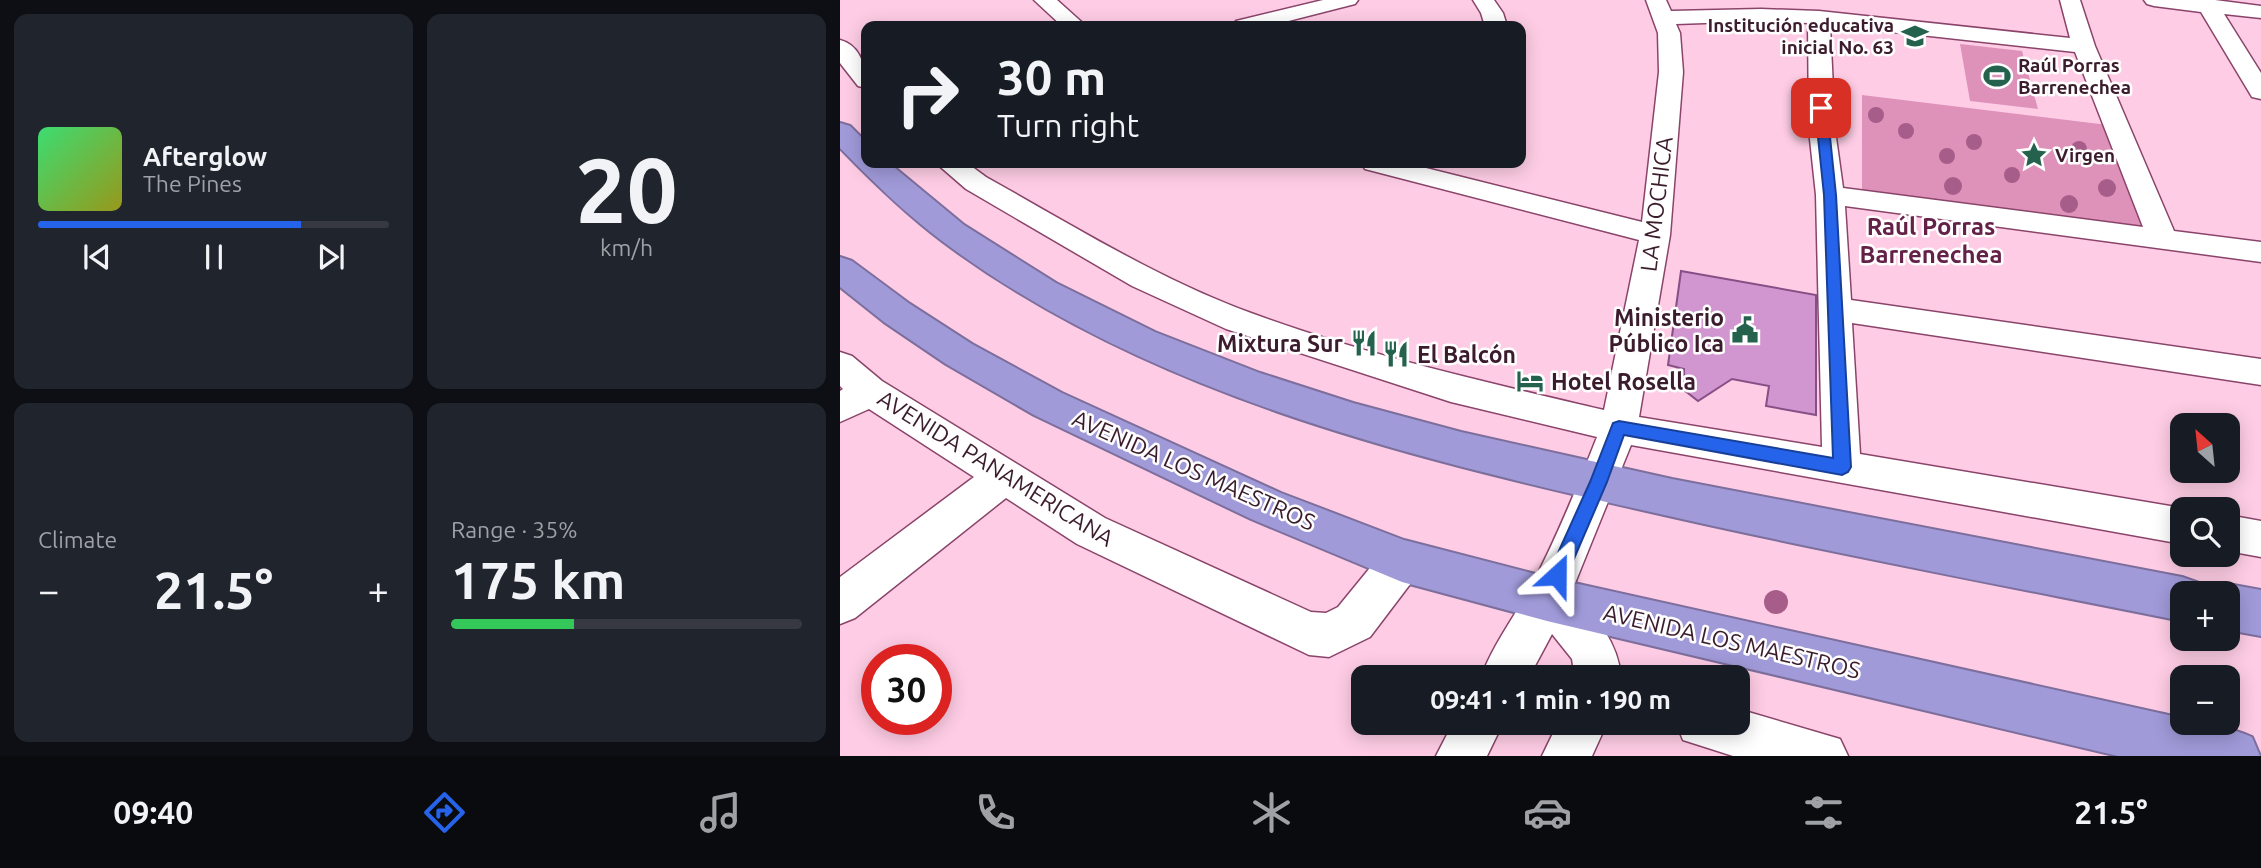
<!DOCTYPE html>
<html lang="en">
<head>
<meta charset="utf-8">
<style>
  body { margin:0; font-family:Ubuntu,sans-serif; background:#20242c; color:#f1f3f6; height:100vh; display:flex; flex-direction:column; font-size:26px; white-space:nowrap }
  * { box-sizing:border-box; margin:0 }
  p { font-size:23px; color:#9ea1a6 }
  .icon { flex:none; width:38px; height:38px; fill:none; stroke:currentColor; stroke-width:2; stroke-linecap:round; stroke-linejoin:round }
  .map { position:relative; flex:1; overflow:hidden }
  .details { display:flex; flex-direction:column; gap:14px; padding:14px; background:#0d0f14; width:840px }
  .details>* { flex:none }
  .top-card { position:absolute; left:21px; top:21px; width:665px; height:147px; border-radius:14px; box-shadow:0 4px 18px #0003; background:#171b24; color:#f1f3f6; overflow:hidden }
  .needle { width:46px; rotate:333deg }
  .fabs { position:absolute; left:1330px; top:413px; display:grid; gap:14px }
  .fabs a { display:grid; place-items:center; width:70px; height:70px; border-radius:14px; background:#171b24; box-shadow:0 4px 18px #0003; font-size:35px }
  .speed { position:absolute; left:21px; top:644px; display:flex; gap:14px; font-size:35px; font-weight:700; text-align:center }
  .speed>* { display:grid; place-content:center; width:91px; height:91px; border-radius:50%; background:#171b24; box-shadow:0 4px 18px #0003; line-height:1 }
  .speed .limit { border:10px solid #d22; background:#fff; color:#111 }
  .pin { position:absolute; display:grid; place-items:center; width:60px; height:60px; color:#fff; margin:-30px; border-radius:14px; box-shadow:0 4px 10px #0006 }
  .me { position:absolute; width:77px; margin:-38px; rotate:24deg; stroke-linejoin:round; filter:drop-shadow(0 0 5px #0008) }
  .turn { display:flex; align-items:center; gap:24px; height:147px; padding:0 21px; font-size:32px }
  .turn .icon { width:91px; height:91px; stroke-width:2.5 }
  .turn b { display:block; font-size:49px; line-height:60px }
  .big { font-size:52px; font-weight:700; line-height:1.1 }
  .details .widget { flex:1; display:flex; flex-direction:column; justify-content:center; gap:10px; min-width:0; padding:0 24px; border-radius:14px; background:#20242c }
  .details .dial { align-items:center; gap:0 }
  .dial b { font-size:91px; line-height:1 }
  .song { display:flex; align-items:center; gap:21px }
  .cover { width:84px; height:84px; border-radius:10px; background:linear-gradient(135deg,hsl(140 70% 55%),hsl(60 70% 35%)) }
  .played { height:7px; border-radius:4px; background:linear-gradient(90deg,#2563eb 75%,#363941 75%) }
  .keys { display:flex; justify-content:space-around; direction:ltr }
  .heat { display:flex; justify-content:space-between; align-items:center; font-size:38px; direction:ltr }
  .charge { height:10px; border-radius:5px; background:linear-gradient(90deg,#34c759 35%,#363941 0) }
  .details .tiles { flex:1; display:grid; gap:14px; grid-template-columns:repeat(2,1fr) }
  .trip { position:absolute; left:511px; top:665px; width:399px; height:70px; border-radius:14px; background:#171b24; box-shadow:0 4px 18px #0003; font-weight:700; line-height:70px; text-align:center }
  .dock { display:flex; height:112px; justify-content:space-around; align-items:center; background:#090b0e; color:#9ea1a6 }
  .dock .icon { width:49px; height:49px }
  .dock .selected { color:#2563eb }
  .dock b { font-size:32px; color:#f1f3f6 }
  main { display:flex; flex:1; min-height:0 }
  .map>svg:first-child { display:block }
  .green { fill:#de92b9 }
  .building { fill:#d195cf; stroke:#864f85; stroke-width:2 }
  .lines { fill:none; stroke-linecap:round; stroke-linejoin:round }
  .minor-casing { stroke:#8a446a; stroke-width:3 }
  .highway-casing { stroke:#7d6e9c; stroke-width:4 }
  .minor { fill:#fff; fill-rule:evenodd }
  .highway { fill:#a09ad9; fill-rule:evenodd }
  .tree { fill:#a75d8a }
  .route { fill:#2563eb; stroke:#184099; stroke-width:2 }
  .labels { text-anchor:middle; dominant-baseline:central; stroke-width:5; stroke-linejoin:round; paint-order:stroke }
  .far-poi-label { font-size:19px; font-weight:bold; fill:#3b1c2c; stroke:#fefefe; text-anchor:start }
  .street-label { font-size:23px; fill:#3b1c2c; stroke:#fefefe }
  .poi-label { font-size:23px; font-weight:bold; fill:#3b1c2c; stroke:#fefefe; text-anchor:end }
  .neighbourhood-label { font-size:24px; font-weight:bold; fill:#632147; stroke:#fefefe }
</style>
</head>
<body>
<main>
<section class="details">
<div class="tiles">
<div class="widget">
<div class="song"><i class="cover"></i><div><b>Afterglow</b><p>The Pines</p></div></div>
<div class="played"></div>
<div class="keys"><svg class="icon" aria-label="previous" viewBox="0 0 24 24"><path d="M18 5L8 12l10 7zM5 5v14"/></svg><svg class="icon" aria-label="pause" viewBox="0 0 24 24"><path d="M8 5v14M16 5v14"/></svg><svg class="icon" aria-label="next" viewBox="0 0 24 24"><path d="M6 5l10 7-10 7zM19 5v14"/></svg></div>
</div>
<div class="widget dial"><b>20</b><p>km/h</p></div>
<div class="widget"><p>Climate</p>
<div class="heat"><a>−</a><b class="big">21.5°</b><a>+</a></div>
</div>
<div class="widget"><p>Range · 35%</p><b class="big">175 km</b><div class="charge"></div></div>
</div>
</section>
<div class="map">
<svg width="1421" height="756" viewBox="0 0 1421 756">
  <rect width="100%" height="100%" fill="#fecde5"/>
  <path class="green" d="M1120,44L1182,51L1198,109L1130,101Z
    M1022,95L1268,125L1306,230L1022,190Z"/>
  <path class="building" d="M841,271L976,295V415L926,406L929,386L892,379L858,401L844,390V369L828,365Z"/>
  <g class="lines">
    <g class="minor-casing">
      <path id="minor" d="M194,0H217L246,26H222Z
        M483,0H518L515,4L429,26H393L396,21Z
        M633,0H654L663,13L667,26H645L641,13Z
        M806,0H826L831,11L921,9L979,11L1230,38L1220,0H1240L1255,46L1334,231L1421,242V262L1005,206L1011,300L1421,359V385L1012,323L1020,454L1342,508L1345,509H1342V544L791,445L731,593C756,616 778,642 781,677H735L732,659L712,634L689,677H641C653,645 674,617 691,587C716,539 737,488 757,437L611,402L386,329L292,286L126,189L96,163H127L146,177C232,225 318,279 411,313C525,355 645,382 764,410L799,240L525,169L521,163H566L802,222L819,72L818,33ZM921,21L968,23L969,130L976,195L982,447L799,417L830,235L843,72L840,33L836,24ZM990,25L1235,52L1303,227L1003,188L995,130Z
        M1304,0H1375L1421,6V18L1384,14L1421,73V99L1412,97L1361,12L1314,6L1307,4Z
        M0,40C22,46 26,69 26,88L18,86L0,63Z
        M0,352L12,356L42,381L265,518L471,612L486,613L498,607L547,547L562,542L577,547L583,561L577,575L530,637L489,657L469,655L237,544L166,498L15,618L0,624V577L134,477L29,409L0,422V391L3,389L0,386Z
        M1388,515L1421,521V557L1388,551Z
        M898,709L1000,739L1008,756H893L843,740L836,723H898Z
        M613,723H663L647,756H596Z
        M718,723H767L752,756H702Z"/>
    </g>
    <g class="highway-casing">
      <path id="highway" d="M0,123L10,126L26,142V163H49L124,225L216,283L315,332L420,373L513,403L621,432L832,479L1342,577L1359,583L1363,593H1342V621C1162,585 981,551 802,510C560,455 304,392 102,241C66,214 31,180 0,148Z
        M0,257L12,261L70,304L132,344L222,393L441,493L564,540L707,577L1342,718V723C1367,723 1389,727 1412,737L1420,756H1278L707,621L562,582L411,519L194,415L106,364L44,322L0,287Z
        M1388,584L1421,590V636L1388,630V593H1370Z"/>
    </g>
    <use href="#minor" class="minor"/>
    <use href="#highway" class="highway"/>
  </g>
  <g class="tree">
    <circle cx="1036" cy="115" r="8"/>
    <circle cx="1066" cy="131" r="8"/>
    <circle cx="1134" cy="142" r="8"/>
    <circle cx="1239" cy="149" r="8"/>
    <circle cx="1107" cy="156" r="8"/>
    <circle cx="1172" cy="175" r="8"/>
    <circle cx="1113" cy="186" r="9"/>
    <circle cx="1267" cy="188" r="9"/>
    <circle cx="1229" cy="204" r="9"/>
    <circle cx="936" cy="602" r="12"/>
  </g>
  <path class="route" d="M981,105L987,108L996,195L1011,467L1008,472L1002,475L784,435L767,482L724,582L717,584L711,582L708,575L750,482L773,423L779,421L993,458L984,195L975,108Z"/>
  <defs>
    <g id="school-bare" transform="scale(2.1)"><path d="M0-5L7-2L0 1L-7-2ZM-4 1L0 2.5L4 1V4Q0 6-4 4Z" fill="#25624e" stroke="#fefefe" stroke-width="2.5" paint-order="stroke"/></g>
    <g id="stadium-bare" transform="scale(2.1)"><path d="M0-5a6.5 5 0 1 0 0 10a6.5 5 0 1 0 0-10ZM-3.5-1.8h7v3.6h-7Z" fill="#25624e" stroke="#fefefe" stroke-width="2.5" paint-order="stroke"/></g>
    <g id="sight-bare" transform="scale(2.1)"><path d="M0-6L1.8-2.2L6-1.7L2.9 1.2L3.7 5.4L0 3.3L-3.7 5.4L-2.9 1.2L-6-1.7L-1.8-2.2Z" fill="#25624e" stroke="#fefefe" stroke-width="2.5" paint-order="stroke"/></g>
    <g id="civic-bare" transform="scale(2.1)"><path d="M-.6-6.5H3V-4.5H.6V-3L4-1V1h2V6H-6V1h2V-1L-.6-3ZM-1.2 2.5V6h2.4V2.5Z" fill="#25624e" stroke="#fefefe" stroke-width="2.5" paint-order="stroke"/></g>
    <g id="restaurant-bare" transform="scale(2.1)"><path d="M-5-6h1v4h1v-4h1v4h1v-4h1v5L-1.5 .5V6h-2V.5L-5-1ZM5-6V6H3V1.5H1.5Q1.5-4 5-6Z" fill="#25624e" stroke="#fefefe" stroke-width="2.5" paint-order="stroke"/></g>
    <g id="hotel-bare" transform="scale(2.1)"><path d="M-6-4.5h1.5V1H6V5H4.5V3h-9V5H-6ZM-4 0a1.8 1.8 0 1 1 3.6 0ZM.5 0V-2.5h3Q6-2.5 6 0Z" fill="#25624e" stroke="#fefefe" stroke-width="2.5" paint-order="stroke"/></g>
  </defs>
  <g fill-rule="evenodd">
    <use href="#school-bare" x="1075" y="36"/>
    <use href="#stadium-bare" x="1157" y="76"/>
    <use href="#sight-bare" x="1194" y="155"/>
    <use href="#civic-bare" x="905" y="330"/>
    <use href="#restaurant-bare" x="524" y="343"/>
    <use href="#restaurant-bare" x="556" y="354"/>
    <use href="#hotel-bare" x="690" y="381"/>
  </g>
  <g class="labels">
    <g class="far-poi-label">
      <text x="1054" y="25" text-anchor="end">Institución educativa<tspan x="1054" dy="22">inicial No. 63</tspan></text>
      <text x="1178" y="65">Raúl Porras<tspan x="1178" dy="22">Barrenechea</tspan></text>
      <text x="1215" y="155">Virgen</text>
    </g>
    <g class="street-label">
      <text transform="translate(816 204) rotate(-83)">LA MOCHICA</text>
      <text transform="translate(156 468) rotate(32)">AVENIDA PANAMERICANA</text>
      <text transform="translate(354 470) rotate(24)">AVENIDA LOS MAESTROS</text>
      <text transform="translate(892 641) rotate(13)">AVENIDA LOS MAESTROS</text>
    </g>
    <g class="poi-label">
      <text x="884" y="317">Ministerio<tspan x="884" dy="26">Público Ica</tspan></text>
      <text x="503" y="343">Mixtura Sur</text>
      <text x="577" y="354" text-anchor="start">El Balcón</text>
      <text x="711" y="381" text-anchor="start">Hotel Rosella</text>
    </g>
    <g class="neighbourhood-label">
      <text x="1091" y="226">Raúl Porras<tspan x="1091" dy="28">Barrenechea</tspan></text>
    </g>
  </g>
</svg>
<div class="fabs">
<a><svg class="needle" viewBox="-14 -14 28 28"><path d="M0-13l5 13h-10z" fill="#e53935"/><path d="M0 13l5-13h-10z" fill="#9ea1a6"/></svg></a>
<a><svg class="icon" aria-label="search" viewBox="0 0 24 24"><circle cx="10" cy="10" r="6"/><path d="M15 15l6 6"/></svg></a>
<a>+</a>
<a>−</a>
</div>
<div class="speed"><div class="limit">30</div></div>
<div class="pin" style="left:981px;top:108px;background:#d93025"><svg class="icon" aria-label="arrive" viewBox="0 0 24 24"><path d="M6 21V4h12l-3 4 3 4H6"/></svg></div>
<svg class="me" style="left:717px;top:575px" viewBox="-20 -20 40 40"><path d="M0-17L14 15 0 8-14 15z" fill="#2563eb" stroke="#fff" stroke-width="4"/></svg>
<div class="trip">09:41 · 1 min · 190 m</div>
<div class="top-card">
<div class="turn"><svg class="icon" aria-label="right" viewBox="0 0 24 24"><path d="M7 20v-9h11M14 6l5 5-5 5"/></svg><div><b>30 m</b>Turn right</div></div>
</div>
</div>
</main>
<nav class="dock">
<b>09:40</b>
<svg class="icon selected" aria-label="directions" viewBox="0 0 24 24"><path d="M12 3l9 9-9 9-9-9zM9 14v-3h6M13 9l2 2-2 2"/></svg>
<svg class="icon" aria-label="music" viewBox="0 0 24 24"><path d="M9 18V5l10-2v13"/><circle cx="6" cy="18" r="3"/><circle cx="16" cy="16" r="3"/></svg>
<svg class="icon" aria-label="phone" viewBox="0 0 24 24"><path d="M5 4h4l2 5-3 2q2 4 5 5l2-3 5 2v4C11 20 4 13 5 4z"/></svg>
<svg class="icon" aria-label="climate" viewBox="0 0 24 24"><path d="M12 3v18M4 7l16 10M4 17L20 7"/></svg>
<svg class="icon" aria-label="car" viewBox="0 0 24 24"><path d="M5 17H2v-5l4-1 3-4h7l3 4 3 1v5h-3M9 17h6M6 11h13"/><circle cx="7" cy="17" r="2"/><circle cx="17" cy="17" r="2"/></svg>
<svg class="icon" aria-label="filters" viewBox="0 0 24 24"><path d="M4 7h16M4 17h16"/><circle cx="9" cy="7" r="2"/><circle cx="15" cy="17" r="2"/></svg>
<b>21.5°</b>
</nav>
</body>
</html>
